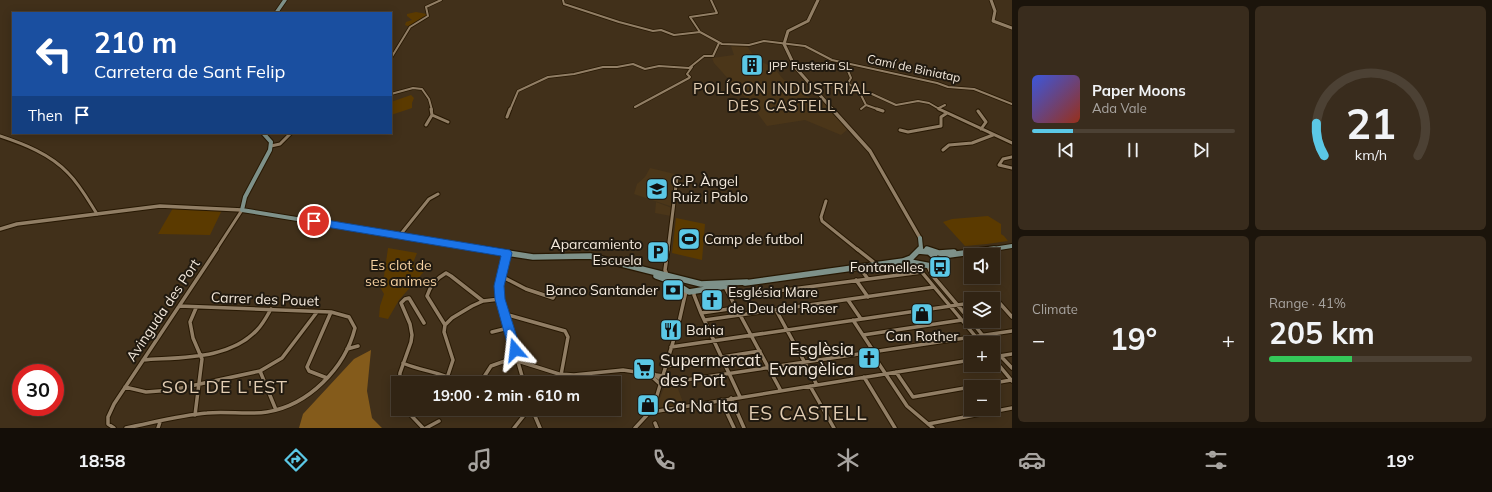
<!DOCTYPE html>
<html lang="en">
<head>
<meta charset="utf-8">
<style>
  body { margin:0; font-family:Mulish,sans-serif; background:#392c1d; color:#f1f3f6; height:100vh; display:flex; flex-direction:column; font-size:15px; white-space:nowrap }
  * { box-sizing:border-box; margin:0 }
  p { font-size:13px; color:#a8a4a0 }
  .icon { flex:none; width:22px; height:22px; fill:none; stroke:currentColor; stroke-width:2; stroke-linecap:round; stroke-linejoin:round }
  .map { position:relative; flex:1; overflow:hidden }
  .panel { display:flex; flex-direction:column; gap:6px; padding:6px; background:#1b140b; width:480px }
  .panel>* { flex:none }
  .hud { position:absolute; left:12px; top:12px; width:380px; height:122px; border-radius:0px; box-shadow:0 2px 10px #0003,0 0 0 1px #4c4134; background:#1a4fa0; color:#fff; overflow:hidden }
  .fabs { position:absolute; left:964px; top:248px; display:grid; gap:8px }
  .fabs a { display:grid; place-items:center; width:36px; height:36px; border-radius:0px; background:#312414; box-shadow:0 2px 10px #0003,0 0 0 1px #4c4134; font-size:20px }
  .speed { position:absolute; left:12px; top:364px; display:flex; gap:8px; font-size:20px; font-weight:700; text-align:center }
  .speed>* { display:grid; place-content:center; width:52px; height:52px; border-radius:50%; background:#312414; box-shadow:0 2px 10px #0003,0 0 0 1px #4c4134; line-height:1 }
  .speed .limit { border:6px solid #d22; background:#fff; color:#111 }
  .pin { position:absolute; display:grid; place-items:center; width:34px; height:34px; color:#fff; margin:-17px; border:2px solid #fff; border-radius:50%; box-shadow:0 1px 4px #0007 }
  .me { position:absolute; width:44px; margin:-22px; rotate:343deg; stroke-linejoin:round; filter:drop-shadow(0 0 3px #0008) }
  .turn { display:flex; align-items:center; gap:14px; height:84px; padding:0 16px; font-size:18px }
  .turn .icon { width:52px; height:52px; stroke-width:2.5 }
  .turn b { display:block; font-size:28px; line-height:34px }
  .then { display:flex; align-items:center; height:38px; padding:0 16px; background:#0003; gap:8px; font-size:15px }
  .big { font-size:30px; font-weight:700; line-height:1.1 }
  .panel .tile { flex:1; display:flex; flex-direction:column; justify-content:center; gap:6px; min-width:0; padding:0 14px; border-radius:6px; background:#392c1d }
  .panel .dial { align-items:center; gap:0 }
  .dial svg { height:104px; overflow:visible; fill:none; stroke:#4c4134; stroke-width:7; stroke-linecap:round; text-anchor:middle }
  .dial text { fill:#f1f3f6; stroke:none }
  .song { display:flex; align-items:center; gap:12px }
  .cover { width:48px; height:48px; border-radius:6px; background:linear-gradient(135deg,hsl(230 70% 55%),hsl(10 70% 35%)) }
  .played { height:4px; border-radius:2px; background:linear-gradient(90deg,#5bc8e6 20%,#4c4134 20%) }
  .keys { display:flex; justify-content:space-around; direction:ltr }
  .heat { display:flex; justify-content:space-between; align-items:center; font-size:22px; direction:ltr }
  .charge { height:6px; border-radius:3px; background:linear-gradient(90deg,#34c759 41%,#4c4134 0) }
  .panel .tiles { flex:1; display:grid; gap:6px; grid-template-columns:repeat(2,1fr) }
  .trip { position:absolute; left:391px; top:376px; width:230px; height:40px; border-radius:0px; background:#312414; box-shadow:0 2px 10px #0003,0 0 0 1px #4c4134; font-weight:700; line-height:40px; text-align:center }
  .tabs { display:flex; height:64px; justify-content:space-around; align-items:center; background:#140e08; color:#a8a4a0 }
  .tabs .icon { width:28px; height:28px }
  .tabs .active { color:#5bc8e6 }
  .tabs b { font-size:18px; color:#f1f3f6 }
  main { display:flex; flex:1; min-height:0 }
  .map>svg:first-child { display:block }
  .built { fill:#4b3619 }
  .green { fill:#5b3a00 }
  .water { fill:#845b1b }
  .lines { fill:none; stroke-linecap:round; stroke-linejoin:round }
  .minor-far2-casing { stroke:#271803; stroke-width:3.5 }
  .minor-far1-casing { stroke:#271803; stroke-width:5 }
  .minor-casing { stroke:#271803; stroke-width:5.5 }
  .tertiary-far1-casing { stroke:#271803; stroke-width:4.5 }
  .tertiary-casing { stroke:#271803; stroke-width:5.5 }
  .secondary-far2-casing { stroke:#271803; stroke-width:5 }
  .secondary-far1-casing { stroke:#271803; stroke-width:6 }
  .secondary-casing { stroke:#271803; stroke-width:8 }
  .minor-far2 { stroke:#917e65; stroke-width:2 }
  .minor-far1 { stroke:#917e65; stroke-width:3 }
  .minor { stroke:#917e65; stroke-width:3.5 }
  .tertiary-far1 { stroke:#917e65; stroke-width:3 }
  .tertiary { stroke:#917e65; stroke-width:3.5 }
  .secondary-far2 { stroke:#7e9189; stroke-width:3.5 }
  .secondary-far1 { stroke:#7e9189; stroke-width:4 }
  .secondary { stroke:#7e9189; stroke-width:5.5 }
  .route { fill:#1a73e8; stroke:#114b97 }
  .labels { text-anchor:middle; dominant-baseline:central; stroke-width:4; stroke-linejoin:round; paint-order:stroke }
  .far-poi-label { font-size:12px; fill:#f4e9dc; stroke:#211a10; text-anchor:start }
  .far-street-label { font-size:12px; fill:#f4e9dc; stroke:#211a10 }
  .poi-label { font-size:14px; fill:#f4e9dc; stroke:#211a10; text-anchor:start }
  .park-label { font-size:14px; fill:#f6d1a1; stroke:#211a10 }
  .street-label { font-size:14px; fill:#f4e9dc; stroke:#211a10 }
  .neighbourhood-label { font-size:15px; letter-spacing:1px; fill:#e2cdb3; stroke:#211a10 }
  .near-poi-label { font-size:17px; fill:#f4e9dc; stroke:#211a10; text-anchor:start }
  .near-neighbourhood-label { font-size:18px; letter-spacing:1px; fill:#e2cdb3; stroke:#211a10 }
  .near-quarter-label { font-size:19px; letter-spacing:1px; fill:#e2cdb3; stroke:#211a10 }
</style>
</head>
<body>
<main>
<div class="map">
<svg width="1012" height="428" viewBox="0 0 1012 428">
  <rect width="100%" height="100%" fill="#41301a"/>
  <path class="built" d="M731,46H747L756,59L774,68L784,80L792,82L806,96L823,103L848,129L841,135L805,120L767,126L750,103L714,63L712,58L734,55Z
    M650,168L679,175L681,180L679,182L676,208L634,194L637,184L645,177Z
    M656,202L672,208L671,216L655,213Z
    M677,386L684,405L656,408L664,388Z"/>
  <path class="green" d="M416,12L427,14V16L410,27L405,25L406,22L412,20L407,16V14Z
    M411,95L414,98L412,103V108L391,115V102Z
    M173,208L222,210L210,235L158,234Z
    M988,216L1001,224V234L1004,236L1008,241C994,243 980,245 965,246L943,222L952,219Z
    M676,218L705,224L702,260L672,253Z
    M388,248L417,253L413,263L428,267L399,300L388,319L379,317L380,306L384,294L380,287L384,276Z"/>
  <path class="water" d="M371,350L367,391L372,418L382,428H299L303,414L354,359Z"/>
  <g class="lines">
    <g class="minor-far2-casing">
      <path id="minor-far2" d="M563,0L564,4L619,22L653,31L661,30L674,35L700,32L722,44L749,45L764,41L805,46L832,60L937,83L948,87L974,89L1012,104
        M700,32L690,17L717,13L711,0
        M391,58L410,27L428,16L426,7L441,0
        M839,62L848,71L851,78L848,83L860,93L872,94L896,105L918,101L929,103L941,110
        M860,93L866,105L880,110
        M391,94L413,88L422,89L429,99L432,110
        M635,107L689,78L690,77L687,74L692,67
        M939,108L945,105
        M861,109L866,105
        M510,110L518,91L548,77L574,74L603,67H617L633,64L645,69L659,66L689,68L704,56H713L719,43"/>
    </g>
    <g class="minor-far1-casing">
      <path id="minor-far1" d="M431,109L432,115L448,122
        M877,109L883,111
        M939,109L1012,143
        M978,111L986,122L981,129
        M507,117L510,109
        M426,125L432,115
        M900,130L908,132L941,126V117L947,113
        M0,136C24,144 50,154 68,173C80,185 88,200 97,214
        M271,146L280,144L291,133
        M943,150L949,145L972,143L993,135
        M1012,157L1003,159L999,165L1012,168
        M826,201L821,217L822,221L858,250
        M400,235L429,199L438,194
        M216,250L242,210
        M668,250L677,178"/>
    </g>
    <g class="minor-casing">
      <path id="minor" d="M857,249L876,264
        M507,253L499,286L500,299L524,383
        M915,264L981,343
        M928,266L932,275L971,321
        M860,268L868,279
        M667,275L665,270L668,249
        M501,276L526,289L553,298L558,288
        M856,280L868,297
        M725,287L781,391
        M694,291V295L701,313L740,397
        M731,297L922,272L921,264
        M848,300L861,319
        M993,300L996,299L1012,317
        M776,310L817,385
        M701,313L736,308
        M505,314L565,331L568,337L561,375
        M705,320L934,287
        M853,320L874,352
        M971,321L989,343
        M445,325L427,296C430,286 437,278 446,273L451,276L483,301
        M492,332L508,328
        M863,335L962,320
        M671,347L971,303
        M993,348L1012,368
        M347,349L358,346
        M871,352L907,406L933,428
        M993,357L1012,354
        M993,358L1012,381
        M143,360C181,357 229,360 257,330C263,324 267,316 271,309
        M403,363C423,372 441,371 460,383
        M666,366L760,351
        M260,371L276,410
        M896,372L913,397L1011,380
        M589,374V383
        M649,374L660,384
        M654,374L666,383L1012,331
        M448,375L453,360L444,332L445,325L452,318L472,306L483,301L500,299
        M864,377L895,428
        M327,378L309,371L307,367L331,312
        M480,383L491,366L505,361L521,362L559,374L574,375L623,370L663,376
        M810,386L834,428
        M125,387L146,392L172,390L260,371L282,358L317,312
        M398,395L400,373L411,342L412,335L410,324L401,303L405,299L409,298L424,323
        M731,398L744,428
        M721,400L734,428
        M405,409L423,428
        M532,409L540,428
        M652,412L679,322L686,291
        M195,415L202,359L193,338L190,322L196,308
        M655,423L657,428
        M928,424L1012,408
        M114,428L108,424V417L114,404L217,249
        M126,428C152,423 180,415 207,413C227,411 248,415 267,412C309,405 345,368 355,328L349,317L331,312L179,306
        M158,428L160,422
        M426,428L439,421
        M514,428L529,409
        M635,428L648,414L652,412L971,360"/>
    </g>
    <g class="tertiary-far1-casing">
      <path id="tertiary-far1" d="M818,0L808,21L788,31L784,44L795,67L833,110
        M991,0L995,11L993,21L1012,28"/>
    </g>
    <g class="tertiary-casing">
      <path id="tertiary" d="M832,109L870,151L920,238
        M0,229L17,224L160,206L242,210"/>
    </g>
    <g class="secondary-far2-casing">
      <path id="secondary-far2" d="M276,13L285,0"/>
    </g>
    <g class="secondary-far1-casing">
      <path id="secondary-far1" d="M263,133L271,142L270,150L245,197L242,210L487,250
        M927,249L929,250
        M919,250L921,248L920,238
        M987,250L1012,246"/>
    </g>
    <g class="secondary-casing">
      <path id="secondary" d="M481,249L533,257L590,256L701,284L747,282
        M927,249L939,253L954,252
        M918,251L929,252L937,259V264
        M905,261L931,266L937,264
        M937,264L941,258L949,255L994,249
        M656,276L673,282L689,292L726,286
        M745,283L903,261L911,258L920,249"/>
    </g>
    <use href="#minor-far2" class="minor-far2"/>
    <use href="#minor-far1" class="minor-far1"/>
    <use href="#minor" class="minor"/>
    <use href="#tertiary-far1" class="tertiary-far1"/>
    <use href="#tertiary" class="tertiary"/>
    <use href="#secondary-far2" class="secondary-far2"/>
    <use href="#secondary-far1" class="secondary-far1"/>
    <use href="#secondary" class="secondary"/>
  </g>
  <path class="route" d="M314,218L510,250L512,253L504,286L505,299L521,350L519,353L515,355L511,353L509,350L495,299L494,286L501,256L314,225L309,221Z"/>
  <defs>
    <g id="building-square" transform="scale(1.15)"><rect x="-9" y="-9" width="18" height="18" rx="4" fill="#5bc8e6" stroke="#211a10"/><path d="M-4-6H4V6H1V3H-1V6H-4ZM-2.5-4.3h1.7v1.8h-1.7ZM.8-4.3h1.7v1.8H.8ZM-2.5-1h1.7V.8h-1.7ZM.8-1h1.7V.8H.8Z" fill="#111"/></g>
    <g id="school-square" transform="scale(1.15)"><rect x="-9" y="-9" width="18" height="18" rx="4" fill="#5bc8e6" stroke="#211a10"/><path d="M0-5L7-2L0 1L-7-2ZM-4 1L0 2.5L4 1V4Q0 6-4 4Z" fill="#111"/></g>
    <g id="stadium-square" transform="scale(1.15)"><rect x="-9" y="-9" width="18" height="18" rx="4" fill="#5bc8e6" stroke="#211a10"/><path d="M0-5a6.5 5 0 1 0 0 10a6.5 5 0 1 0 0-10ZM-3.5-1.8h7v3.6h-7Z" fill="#111"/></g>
    <g id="parking-square" transform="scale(1.15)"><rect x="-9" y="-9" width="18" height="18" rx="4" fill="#5bc8e6" stroke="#211a10"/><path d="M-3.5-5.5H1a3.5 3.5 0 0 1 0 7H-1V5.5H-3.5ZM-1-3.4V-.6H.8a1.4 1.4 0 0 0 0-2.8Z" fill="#111"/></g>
    <g id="bus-square" transform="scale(1.15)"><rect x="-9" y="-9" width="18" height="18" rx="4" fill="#5bc8e6" stroke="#211a10"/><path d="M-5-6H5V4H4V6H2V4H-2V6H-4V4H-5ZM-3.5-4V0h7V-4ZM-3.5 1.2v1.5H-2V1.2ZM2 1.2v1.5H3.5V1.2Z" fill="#111"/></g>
    <g id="bank-square" transform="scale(1.15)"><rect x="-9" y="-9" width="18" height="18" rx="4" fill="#5bc8e6" stroke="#211a10"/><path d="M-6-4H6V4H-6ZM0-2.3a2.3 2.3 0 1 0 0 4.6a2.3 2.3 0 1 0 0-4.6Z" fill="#111"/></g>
    <g id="church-square" transform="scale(1.15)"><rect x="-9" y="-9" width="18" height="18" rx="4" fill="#5bc8e6" stroke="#211a10"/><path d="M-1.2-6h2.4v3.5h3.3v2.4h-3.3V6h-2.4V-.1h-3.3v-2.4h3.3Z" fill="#111"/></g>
    <g id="shop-square" transform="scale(1.15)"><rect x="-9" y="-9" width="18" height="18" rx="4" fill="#5bc8e6" stroke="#211a10"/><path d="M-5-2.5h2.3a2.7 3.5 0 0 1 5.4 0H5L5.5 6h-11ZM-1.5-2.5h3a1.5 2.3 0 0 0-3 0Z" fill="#111"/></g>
    <g id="restaurant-square" transform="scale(1.15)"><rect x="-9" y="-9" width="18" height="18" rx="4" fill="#5bc8e6" stroke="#211a10"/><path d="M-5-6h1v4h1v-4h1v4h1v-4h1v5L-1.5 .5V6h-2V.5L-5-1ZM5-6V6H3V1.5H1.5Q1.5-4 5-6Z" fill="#111"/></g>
    <g id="supermarket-square" transform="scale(1.15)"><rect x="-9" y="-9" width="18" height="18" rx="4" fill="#5bc8e6" stroke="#211a10"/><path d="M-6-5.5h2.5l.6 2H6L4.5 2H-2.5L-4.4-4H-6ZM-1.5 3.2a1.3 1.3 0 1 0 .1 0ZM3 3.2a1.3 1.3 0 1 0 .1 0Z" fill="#111"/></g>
  </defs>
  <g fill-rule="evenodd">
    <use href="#building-square" x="752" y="65"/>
    <use href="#school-square" x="657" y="189"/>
    <use href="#stadium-square" x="689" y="239"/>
    <use href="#parking-square" x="658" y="252"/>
    <use href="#bus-square" x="940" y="267"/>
    <use href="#bank-square" x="673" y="290"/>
    <use href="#church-square" x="712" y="300"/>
    <use href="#shop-square" x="922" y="314"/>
    <use href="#restaurant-square" x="671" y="330"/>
    <use href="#church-square" x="869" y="358"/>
    <use href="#supermarket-square" x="644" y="369"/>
    <use href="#shop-square" x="648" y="405"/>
  </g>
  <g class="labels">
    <g class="far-poi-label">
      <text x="768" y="65">JPP Fusteria SL</text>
    </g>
    <g class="far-street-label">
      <text transform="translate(914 68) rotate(12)">Camí de Biniatap</text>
    </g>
    <g class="poi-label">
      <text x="672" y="181">C.P. Àngel<tspan x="672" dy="16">Ruiz i Pablo</tspan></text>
      <text x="704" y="239">Camp de futbol</text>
      <text x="642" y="244" text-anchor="end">Aparcamiento<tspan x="642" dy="16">Escuela</tspan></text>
      <text x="924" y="267" text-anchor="end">Fontanelles</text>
      <text x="658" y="290" text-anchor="end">Banco Santander</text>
      <text x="728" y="292">Església Mare<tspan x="728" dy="16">de Deu del Roser</tspan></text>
      <text x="686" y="330">Bahia</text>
      <text x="922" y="336" text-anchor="middle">Can Rother</text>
    </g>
    <g class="park-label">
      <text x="401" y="265">Es clot de<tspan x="401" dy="16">ses animes</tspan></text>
    </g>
    <g class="street-label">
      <text transform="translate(265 299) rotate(2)">Carrer des Pouet</text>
      <text transform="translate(163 310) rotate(-56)">Avinguda des Port</text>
    </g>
    <g class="neighbourhood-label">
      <text x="782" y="88">POLÍGON INDUSTRIAL<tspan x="782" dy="17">DES CASTELL</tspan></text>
    </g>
    <g class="near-poi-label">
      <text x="854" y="348" text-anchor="end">Esglèsia<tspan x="854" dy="20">Evangèlica</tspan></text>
      <text x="660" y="359">Supermercat<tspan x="660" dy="20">des Port</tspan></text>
      <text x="664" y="405">Ca Na Ita</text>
    </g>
    <g class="near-neighbourhood-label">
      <text x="225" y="386">SOL DE L'EST</text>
    </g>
    <g class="near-quarter-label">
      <text x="808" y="413">ES CASTELL</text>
    </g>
  </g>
</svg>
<div class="fabs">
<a><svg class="icon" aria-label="sound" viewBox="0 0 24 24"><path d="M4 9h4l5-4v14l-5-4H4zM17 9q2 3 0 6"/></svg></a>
<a><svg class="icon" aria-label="layers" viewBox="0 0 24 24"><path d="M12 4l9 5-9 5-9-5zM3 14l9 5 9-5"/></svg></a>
<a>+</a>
<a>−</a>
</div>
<div class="speed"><div class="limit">30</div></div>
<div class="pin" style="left:314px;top:221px;background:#d93025"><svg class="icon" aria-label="arrive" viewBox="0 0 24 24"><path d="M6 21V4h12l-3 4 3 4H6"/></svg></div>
<svg class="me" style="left:515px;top:350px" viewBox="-20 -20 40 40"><path d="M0-17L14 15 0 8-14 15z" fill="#1a73e8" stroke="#fff" stroke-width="4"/></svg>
<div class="trip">19:00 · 2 min · 610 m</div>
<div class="hud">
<div class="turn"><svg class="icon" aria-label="left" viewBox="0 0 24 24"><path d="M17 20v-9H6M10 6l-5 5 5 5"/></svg><div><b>210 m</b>Carretera de Sant Felip</div></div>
<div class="then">Then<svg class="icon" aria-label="arrive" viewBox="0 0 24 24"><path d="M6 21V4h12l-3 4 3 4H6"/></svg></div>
</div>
</div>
<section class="panel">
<div class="tiles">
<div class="tile">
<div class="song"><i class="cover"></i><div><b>Paper Moons</b><p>Ada Vale</p></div></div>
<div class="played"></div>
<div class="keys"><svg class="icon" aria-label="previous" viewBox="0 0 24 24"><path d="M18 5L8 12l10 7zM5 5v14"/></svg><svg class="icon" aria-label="pause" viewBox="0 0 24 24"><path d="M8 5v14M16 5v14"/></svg><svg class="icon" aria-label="next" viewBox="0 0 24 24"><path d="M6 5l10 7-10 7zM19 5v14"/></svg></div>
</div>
<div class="tile dial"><svg viewBox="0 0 100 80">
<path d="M14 69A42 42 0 1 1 86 69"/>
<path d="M14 69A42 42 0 0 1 8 44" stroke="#5bc8e6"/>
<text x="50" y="56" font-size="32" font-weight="700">21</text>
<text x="50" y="72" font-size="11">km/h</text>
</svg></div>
<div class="tile"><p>Climate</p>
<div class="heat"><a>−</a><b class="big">19°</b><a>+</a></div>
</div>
<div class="tile"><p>Range · 41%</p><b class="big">205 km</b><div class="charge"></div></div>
</div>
</section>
</main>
<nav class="tabs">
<b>18:58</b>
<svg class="icon active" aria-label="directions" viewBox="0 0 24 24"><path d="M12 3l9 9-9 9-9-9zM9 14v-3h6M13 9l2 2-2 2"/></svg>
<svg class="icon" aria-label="music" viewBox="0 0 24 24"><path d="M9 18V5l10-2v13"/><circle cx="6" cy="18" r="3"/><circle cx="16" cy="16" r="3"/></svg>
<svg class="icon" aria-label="phone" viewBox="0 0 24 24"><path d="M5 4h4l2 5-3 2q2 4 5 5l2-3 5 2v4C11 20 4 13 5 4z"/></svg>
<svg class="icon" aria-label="climate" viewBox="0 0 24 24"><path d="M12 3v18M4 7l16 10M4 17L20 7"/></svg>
<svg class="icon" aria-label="car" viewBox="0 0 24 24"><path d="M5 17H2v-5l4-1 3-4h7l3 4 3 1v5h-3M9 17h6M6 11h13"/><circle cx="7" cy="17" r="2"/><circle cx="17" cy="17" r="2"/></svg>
<svg class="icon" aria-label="filters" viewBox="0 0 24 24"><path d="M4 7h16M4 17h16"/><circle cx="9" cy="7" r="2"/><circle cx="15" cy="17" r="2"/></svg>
<b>19°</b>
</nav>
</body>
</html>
